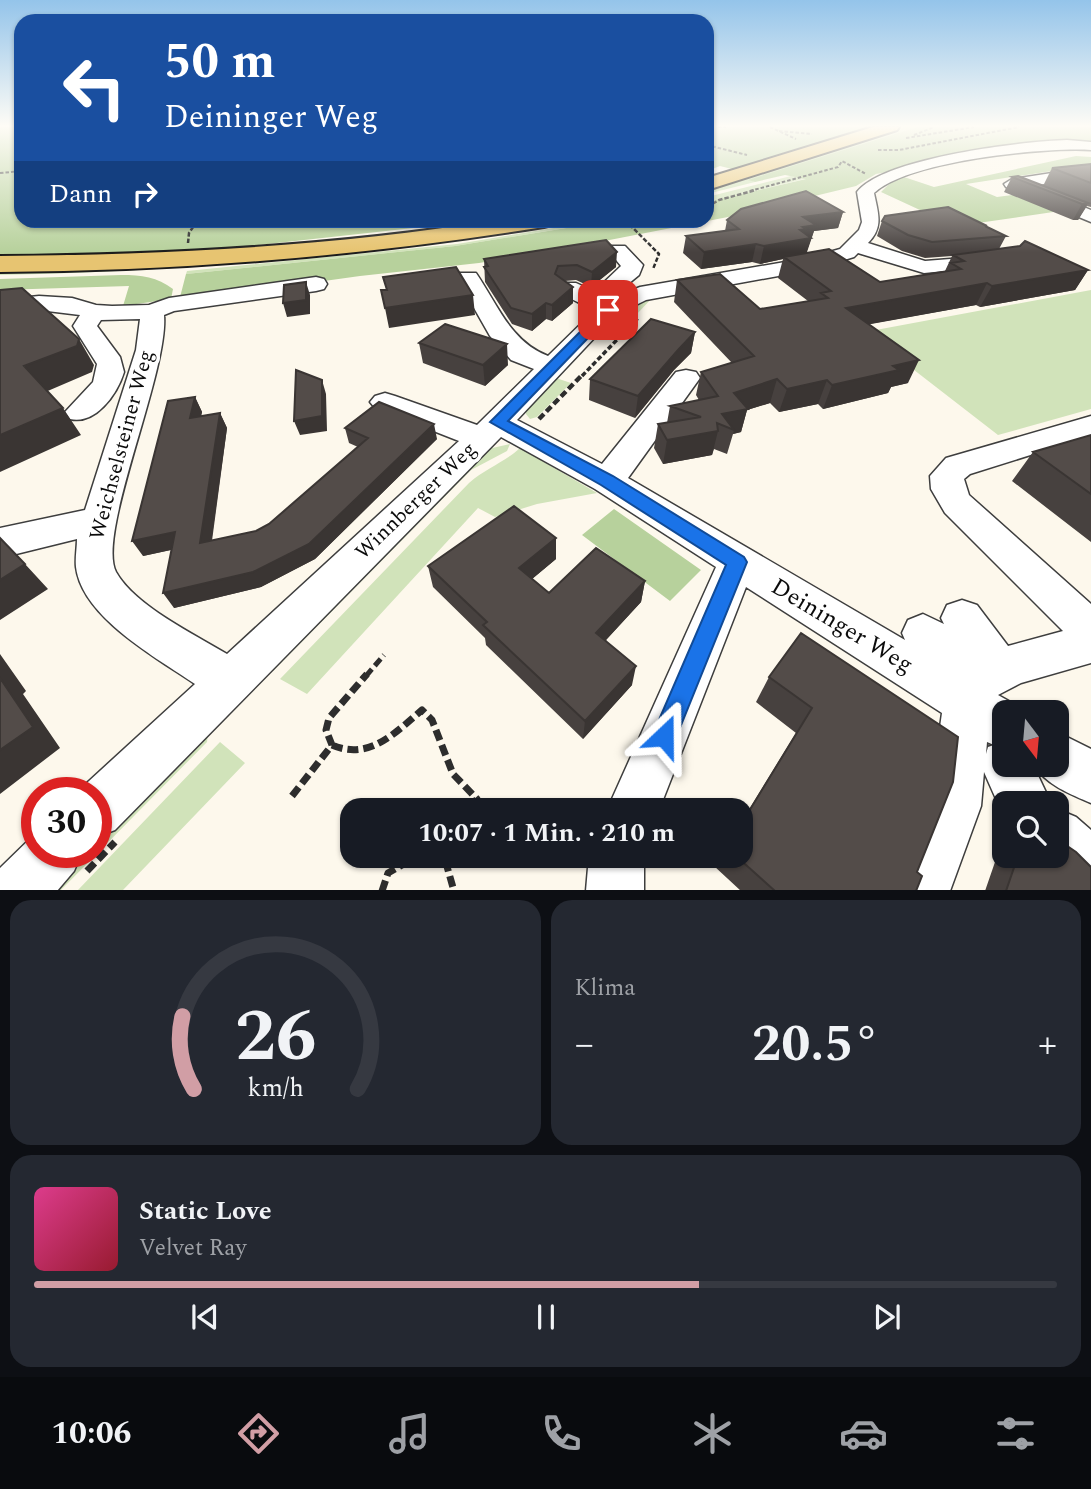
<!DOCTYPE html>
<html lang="de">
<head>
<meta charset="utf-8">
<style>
  body { margin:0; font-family:Spectral,serif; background:#242831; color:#f1f3f6; height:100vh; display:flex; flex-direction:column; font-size:26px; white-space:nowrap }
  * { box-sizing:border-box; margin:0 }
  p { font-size:23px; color:#9ea1a6 }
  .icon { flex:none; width:38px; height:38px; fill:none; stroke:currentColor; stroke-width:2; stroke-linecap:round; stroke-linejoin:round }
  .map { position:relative; height:890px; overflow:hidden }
  .drawer { display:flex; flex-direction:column; gap:10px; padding:10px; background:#0d0f14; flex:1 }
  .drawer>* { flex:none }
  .banner { position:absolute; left:14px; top:14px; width:700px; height:214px; border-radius:21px; box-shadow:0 2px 5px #0004; background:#1a4fa0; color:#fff; overflow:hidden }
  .needle { width:46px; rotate:164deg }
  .buttons { position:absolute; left:992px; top:700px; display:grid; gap:14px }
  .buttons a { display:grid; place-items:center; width:77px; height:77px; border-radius:14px; background:#171b24; box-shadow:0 2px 5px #0004; font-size:35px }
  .speed { position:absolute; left:21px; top:777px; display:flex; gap:14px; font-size:35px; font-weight:700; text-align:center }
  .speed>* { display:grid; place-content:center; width:91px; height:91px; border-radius:50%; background:#171b24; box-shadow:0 2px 5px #0004; line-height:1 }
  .speed .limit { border:10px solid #d22; background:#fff; color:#111 }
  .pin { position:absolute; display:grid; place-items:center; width:60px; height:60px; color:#fff; margin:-30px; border-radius:14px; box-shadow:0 4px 10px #0006 }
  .me { position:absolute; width:77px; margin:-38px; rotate:23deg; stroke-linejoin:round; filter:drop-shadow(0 0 5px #0008) }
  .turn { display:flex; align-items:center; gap:24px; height:147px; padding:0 35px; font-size:32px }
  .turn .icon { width:91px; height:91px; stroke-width:2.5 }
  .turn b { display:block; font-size:49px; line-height:60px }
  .then { display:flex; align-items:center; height:66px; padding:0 35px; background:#0003; gap:14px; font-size:26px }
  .big { font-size:52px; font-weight:700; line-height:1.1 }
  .drawer .widget { flex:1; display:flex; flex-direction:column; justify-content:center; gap:10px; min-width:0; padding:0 24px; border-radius:21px; background:#242831 }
  .drawer .dial { align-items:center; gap:0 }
  .dial svg { height:182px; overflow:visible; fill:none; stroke:#363941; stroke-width:7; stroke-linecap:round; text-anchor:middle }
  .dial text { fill:#f1f3f6; stroke:none }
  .song { display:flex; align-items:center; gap:21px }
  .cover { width:84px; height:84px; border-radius:10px; background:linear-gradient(135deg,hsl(330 70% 55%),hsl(350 70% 35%)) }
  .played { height:7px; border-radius:4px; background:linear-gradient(90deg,#d19ea5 65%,#363941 65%) }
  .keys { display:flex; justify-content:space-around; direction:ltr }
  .heat { display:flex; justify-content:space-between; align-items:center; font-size:38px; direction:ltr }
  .drawer .tiles { flex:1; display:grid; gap:10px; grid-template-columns:1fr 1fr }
  .widget:last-child { grid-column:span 2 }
  .trip { position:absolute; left:340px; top:798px; width:413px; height:70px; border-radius:21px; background:#171b24; box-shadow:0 2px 5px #0004; font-weight:700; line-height:70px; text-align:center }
  .tabs { display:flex; height:112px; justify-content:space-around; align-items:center; background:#090b0e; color:#9ea1a6 }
  .tabs .icon { width:49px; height:49px }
  .tabs .current { color:#d19ea5 }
  .tabs b { font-size:32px; color:#f1f3f6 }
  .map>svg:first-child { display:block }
  .green { fill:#d1e3ba }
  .forest { fill:#b7d19c }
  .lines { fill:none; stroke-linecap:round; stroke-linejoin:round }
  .minor-casing { stroke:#3e3e3e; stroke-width:3 }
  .major-casing { stroke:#1c1c1c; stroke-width:4 }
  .path-far5 { stroke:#2d2d2d; stroke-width:2; stroke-dasharray:3.5 2; stroke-linecap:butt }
  .path-far4 { stroke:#2d2d2d; stroke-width:2.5; stroke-dasharray:4.5 2; stroke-linecap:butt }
  .path-far3 { stroke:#2d2d2d; stroke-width:3.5; stroke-dasharray:5 2.5; stroke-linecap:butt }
  .path-far2 { stroke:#2d2d2d; stroke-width:4.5; stroke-dasharray:7 3.5; stroke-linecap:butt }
  .path-far1 { stroke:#2d2d2d; stroke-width:5; stroke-dasharray:9 4.5; stroke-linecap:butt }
  .path { stroke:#2d2d2d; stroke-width:7; stroke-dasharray:11 5; stroke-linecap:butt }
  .minor { fill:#fff; fill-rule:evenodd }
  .major { fill:#e7c471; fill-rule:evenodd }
  .wall { fill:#47413f }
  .shaded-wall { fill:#3a3533 }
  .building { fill:#534c49; stroke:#3a3533; stroke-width:2 }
  .route { fill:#1a73e8; stroke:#114b97; stroke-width:2 }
  .labels { text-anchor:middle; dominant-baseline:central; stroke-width:7; stroke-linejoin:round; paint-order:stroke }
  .street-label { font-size:21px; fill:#0b0b0b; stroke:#fff }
  .near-street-label { font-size:24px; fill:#0b0b0b; stroke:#fff }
</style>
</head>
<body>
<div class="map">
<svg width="1091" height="891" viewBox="0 0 1091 891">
  <rect width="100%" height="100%" fill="#fdf8ec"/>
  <path class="green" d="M903,127H917L750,180L755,182L707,194V189Z
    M791,176L808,178L707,202V197Z
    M563,221H582C390,255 195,271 0,275V270L541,225Z
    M596,221H609L455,246L186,274L187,271L457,244Z
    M1091,290V409L998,435L865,332Z
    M653,297L618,334L601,330L629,306Z
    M556,378L571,383L537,417L530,419L526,414V409Z
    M510,444L507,451L471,470L273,671L267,665L488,449Z
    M520,448L597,493L537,504L495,517L478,508L307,694L280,679L469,483C486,468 505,462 520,448Z
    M208,733L207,742L61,890L41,891L79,852H96V835Z
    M220,742L245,763L123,890H78Z"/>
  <path class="forest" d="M0,127H21V220L477,221L149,257L0,258Z
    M707,127H872L736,170L720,166L707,171Z
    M917,127H1091V143L1062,141L876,174L856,186L728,217L563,249L479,263L360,276L179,301L186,274L455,246L609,221L707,220V202L806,179L785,175L755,182L748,180Z
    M1076,156L1091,157V165L966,184L997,197L1020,194L1060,211L971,224L961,229L881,192L890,183L904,177L934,187Z
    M121,275C142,275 157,277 173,289L171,299L123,306L129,286L0,290V279Z
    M614,509L701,570L670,601L582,535Z"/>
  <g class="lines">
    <g class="minor-casing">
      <path id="minor" d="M1067,140L1091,142V150C1043,147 908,161 874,193C878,213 884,227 868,243L925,261L988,256L995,258L998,262L995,266L924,273L858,253L854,257L811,270L646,300L616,315L517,420L602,464L676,372L686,370L696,372L700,378L628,478L905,640L902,633L908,620L923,614L944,624L941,618L947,605L962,600L977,605L1008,646L1063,631L945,513L931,489L930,476L946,458L1091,416V436L970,474L964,479L969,495L1091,604V663L1021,683L998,695L1021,708L1023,712H1004V765H1033L1051,803H1004V817L984,772L981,806L950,891H893L929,805L942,713L746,587L659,810H607L716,567L595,489L501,437L115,830L96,837V793L77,792L195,684C157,658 82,617 76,567C75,558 77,548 77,539L0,558V528L85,510L136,350L140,319L101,320L97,326L120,357L124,372C117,395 95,425 70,419L65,412L93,382L97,364L73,326L80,315L39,310L0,314V300L39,296L72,298L96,305L112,306L149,305L169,298L316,277L324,279L327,284L324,289L316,291L174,311L164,315C169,372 96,534 116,572C135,606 194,634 227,654L459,441L375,408L370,402L375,396L385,393L395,396L477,425L534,369L511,360L490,336L457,278L460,273H476C498,305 510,341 548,356L594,311C583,303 564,298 557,288L560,283H576L602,295L599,287L621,266L608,250L611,246H625L643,265L639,275L622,289L625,293L640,287L808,258L840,249L859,230L862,222L857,192C883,158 1023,141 1067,140ZM987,742L994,745L988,747L986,754Z
        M1091,167V177L1031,186L1091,210V222L1006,187L1004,184L1012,179Z
        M1057,732L1091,749V803C1072,795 1044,784 1035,765H1057Z
        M1057,809L1076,817L1091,830V891L1071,888L1039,856H1057Z
        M37,832V852H82L74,871L57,891H0V868Z
        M589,856H644V891H586Z"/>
    </g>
    <g class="major-casing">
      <path id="major" d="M873,127H899L897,130L707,190V178Z
        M498,220H555L552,225L544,227C363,256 183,271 0,272V256C167,255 333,246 498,220Z"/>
    </g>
    <path class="path-far5" d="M718,127H726
      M770,127L796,139
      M779,131L812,134
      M914,135L934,127
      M906,138L974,127
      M707,145L747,155
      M878,150H899L1019,127
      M0,173L21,171
      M750,191L838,167L842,161L866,174"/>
    <path class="path-far4" d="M707,207L719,200L756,190
      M625,220L659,254L653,269
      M627,222L668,225L679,220
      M563,226L589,220
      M188,243L189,233L198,220"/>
    <path class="path-far3" d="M582,376L638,318"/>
    <path class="path-far2" d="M539,419L583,374"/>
    <path class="path-far1" d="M366,676L384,655"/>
    <path class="path" d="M332,745C369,761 395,733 422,710L432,720L453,774L477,799L470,810
      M292,796L332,745L326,730L329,718L367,674
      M87,871L115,842
      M382,891L388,873L418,856L446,863L454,891"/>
    <use href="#minor" class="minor"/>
    <use href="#major" class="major"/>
  </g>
  <path class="wall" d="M1091,164V207L1087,206L1078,220H1073L1004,192L1012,177L1043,186L1052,168Z
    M843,212L838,228L814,231L806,253L880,282L945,271L952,256L925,258L902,251L877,236L882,221L987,226V227L1006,236L999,249L1088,270L1075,290L980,307L976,305L869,324L908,383L891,387L888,393L823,409L818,404L779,412L770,403L747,410L741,432L733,434L727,454L714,449L712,455L663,464L654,448L658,424L667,423L670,406L699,400L696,395L701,372L732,363L674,302L677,280L760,309L808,301L778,278L783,259L760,264L752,262L701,269L683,253L686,236L725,231L727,220Z
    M484,259L616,267L591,287L576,280L565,281L573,303L552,321L546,319L532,331L512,324L485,282Z
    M695,332L691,353L674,370L635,418L589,400L590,379Z
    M419,343L508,365L485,386L423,363Z
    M195,397L202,412L201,416L220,413L227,428L212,541L256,531L269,524L358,447L349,443L345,428L437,439L315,559L261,587L174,608L171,550L143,556Z
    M1091,435V542L1012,481L1033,452Z
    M556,559L532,579L549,593L645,581L641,602L606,640L632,685L583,739L486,645L485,638L433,587L428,566Z
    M801,633L917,872L916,891H741L714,866L721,856H740V824L796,733L756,702L769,677Z
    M1004,836V856H1057L1091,891H985Z"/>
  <path class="shaded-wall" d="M1088,203L1078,220H1073L1082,204Z
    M843,212L838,228L814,231L806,255L784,257L783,259L760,264L764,246L803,217Z
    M756,244L752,262L701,269L704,252Z
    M617,252L616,267L591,287L592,272Z
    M1088,270L1075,290L980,307L992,286Z
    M306,282L310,295V314L287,317L283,303Z
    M987,283L976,305L838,330L846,308Z
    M573,287V303L552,321V305Z
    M473,295L475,315L389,328L385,308Z
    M546,303V319L532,331V314Z
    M695,332L691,353L674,370L635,418L638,396L678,350Z
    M79,339L94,365L92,372L43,393L24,366Z
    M507,344L508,365L485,386L483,365Z
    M919,360L908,383L891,387L888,393L823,409L832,385L893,366Z
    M777,379L770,403L747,410L741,432L733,434L734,430L722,414L734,393Z
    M322,380L326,394L327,431L300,435L294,421Z
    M827,380L818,404L779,412L787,389Z
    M195,397L202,412L197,433L190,418Z
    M63,408L81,435L0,472V435Z
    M220,413L227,428L209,558L200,543Z
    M434,424L437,439L315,559L261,587L174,608L163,593Z
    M718,431L712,455L663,464L667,440Z
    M175,532L184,547L143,556L132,541Z
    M556,538V559L520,589L519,568Z
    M25,564L48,589L0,620V580Z
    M645,581L641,602L594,653L596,633Z
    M0,654L26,691L23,694L60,748L0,794Z
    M636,666L632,685L583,739L585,721Z"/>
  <path class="building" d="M1091,164V183L1052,168Z
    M1018,176L1088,203L1082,204L1012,177Z
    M806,191L843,212L803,217L816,225L803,227L807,229L800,230L811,238L764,246L756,244L704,252L686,236L739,229L727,220L741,209Z
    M948,207L987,226H985L1006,236L932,242L908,235L882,221L885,216Z
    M606,240L617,252L592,272L577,265L558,266L555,274L573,287L552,305L546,303L532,314L511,308L484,267L488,266L484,259Z
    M1025,241L1088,270L992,286L987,283L846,308L919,360L893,366L899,370L832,385L827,380L787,389L777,379L734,393L748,409L722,414L734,430L717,423L718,431L667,440L658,424L701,417L670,406L718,396L701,372L754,356L677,280L720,274L760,309L828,298L821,293L831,291L784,257L829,249L880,282L961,269L951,263L964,261L953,255L1020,246Z
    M456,267L473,295L385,308L381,290H387L383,277Z
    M306,282V300L283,303L284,285Z
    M22,288L79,339L77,346L24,366L63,408L0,435V290Z
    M651,319L695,332L678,350L638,396L590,379Z
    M445,324L507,344L483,365L419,343Z
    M296,370L322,380V416L294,421Z
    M195,397L190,418L220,413L200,543L256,531L269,524L368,438L345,428L379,402L434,424L309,544L253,572L163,593L175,532L132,541L168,401Z
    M1091,435V494L1033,452Z
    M514,506L556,538L519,568L549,593L596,548L645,581L596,633L636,666L585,721L483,625L487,622L428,566Z
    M0,538L25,564L0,580Z
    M801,633L958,737L953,782L917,872L922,876L916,891H775L736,856H740V826L812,708L769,677Z
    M0,678L33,727L0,750Z
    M1057,839L1076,852L1091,867V891H1006L1018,856H1057Z"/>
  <linearGradient id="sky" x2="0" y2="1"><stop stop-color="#94c4ea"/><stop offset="0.5" stop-color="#fefcf6"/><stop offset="1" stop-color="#fefcf6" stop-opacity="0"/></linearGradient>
  <rect width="1091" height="252" fill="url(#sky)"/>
  <path class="route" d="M608,307L612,308V313L508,421L613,476L744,557L747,562L673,745L664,748L656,745L652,736L726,565L601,485L490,422L604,308Z"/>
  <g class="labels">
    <g class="street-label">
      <text transform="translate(122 445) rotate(-75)">Weichselsteiner Weg</text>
      <text transform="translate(416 501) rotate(-44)">Winnberger Weg</text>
    </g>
    <g class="near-street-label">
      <text transform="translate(842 626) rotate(31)">Deininger Weg</text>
    </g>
  </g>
</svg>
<div class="buttons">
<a><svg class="needle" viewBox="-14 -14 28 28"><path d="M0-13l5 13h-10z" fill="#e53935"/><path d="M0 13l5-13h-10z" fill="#9ea1a6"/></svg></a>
<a><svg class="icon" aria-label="search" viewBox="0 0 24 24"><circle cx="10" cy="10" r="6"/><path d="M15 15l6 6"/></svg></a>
</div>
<div class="speed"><div class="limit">30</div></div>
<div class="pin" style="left:608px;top:310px;background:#d93025"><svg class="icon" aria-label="arrive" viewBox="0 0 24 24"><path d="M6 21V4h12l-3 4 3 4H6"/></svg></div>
<svg class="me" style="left:664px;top:736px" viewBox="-20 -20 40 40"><path d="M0-17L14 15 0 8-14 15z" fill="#1a73e8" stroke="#fff" stroke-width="4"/></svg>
<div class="trip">10:07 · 1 Min. · 210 m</div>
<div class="banner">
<div class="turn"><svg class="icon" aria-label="left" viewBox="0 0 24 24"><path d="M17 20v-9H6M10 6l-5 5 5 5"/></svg><div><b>50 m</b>Deininger Weg</div></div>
<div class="then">Dann<svg class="icon" aria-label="right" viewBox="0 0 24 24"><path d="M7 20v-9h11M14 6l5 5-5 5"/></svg></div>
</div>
</div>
<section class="drawer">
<div class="tiles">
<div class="widget dial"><svg viewBox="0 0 100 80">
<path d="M14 69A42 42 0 1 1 86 69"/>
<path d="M14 69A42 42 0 0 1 9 37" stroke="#d19ea5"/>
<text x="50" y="56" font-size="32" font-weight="700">26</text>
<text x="50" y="72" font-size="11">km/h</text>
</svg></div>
<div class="widget"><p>Klima</p>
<div class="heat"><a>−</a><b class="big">20.5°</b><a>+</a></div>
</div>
<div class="widget">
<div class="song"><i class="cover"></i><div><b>Static Love</b><p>Velvet Ray</p></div></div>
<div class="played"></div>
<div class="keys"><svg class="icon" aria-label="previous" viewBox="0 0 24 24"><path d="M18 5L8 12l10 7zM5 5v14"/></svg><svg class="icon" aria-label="pause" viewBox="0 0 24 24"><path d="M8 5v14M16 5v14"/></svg><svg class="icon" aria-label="next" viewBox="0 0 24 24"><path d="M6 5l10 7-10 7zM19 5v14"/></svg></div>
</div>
</div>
</section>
<nav class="tabs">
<b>10:06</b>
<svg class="icon current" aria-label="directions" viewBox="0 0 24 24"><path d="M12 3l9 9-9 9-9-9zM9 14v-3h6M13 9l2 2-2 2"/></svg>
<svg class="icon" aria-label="music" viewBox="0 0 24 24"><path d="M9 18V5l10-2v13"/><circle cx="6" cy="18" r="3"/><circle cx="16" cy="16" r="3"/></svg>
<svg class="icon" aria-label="phone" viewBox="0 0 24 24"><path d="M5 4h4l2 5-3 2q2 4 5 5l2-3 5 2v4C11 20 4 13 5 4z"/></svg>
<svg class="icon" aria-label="climate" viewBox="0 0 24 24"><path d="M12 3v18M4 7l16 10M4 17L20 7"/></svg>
<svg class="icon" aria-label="car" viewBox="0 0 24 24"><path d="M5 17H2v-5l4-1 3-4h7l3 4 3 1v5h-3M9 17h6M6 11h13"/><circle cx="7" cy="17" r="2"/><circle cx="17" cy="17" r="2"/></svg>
<svg class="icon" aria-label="filters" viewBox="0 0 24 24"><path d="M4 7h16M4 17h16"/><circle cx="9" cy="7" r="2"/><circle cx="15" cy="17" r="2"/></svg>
</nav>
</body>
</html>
